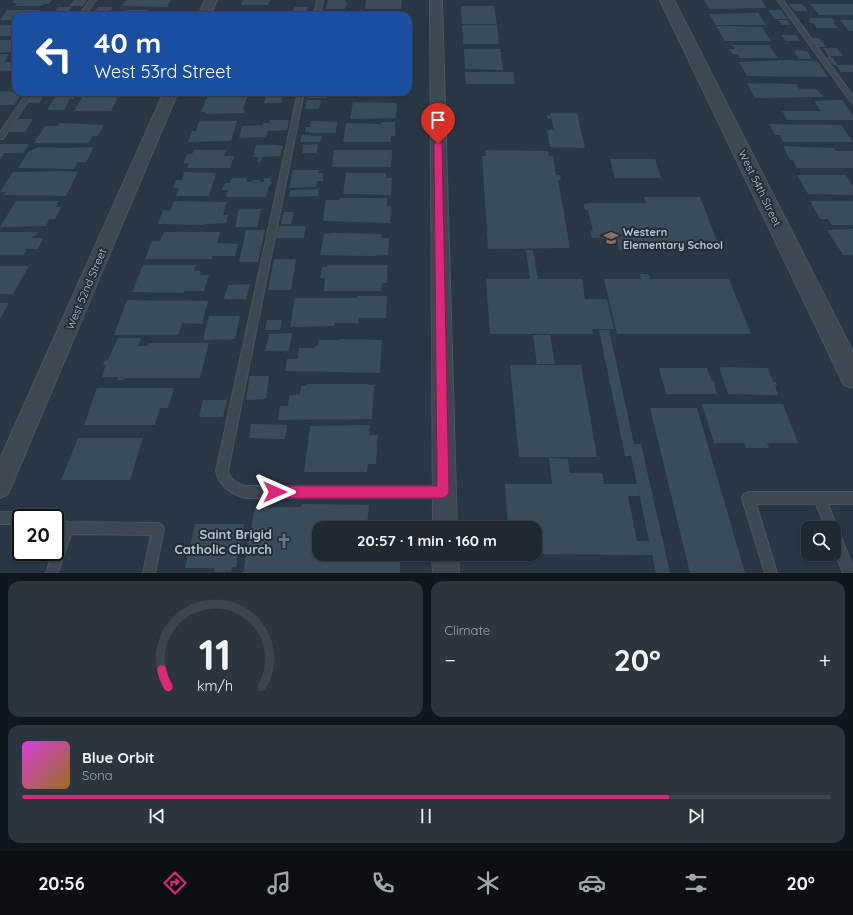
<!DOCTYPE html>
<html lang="en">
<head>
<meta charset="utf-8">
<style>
  body { margin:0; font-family:Quicksand,sans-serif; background:#2b353e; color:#f1f3f6; height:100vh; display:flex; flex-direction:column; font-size:15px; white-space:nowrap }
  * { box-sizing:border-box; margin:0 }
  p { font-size:13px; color:#a1a6ac }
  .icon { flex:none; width:22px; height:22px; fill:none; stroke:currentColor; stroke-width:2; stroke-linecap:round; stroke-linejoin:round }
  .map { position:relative; height:573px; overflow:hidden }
  .sheet { display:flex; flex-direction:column; gap:8px; padding:8px; background:#10171c; flex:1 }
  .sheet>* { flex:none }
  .top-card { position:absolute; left:12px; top:12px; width:400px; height:84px; border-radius:12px; box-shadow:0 1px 3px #0004,0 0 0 1px #3c454d; background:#1a4fa0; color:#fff; overflow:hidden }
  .controls { position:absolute; left:801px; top:521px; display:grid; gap:8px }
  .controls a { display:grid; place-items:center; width:40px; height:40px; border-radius:8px; background:#1e2932; box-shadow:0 1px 3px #0004,0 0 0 1px #3c454d; font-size:20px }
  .speed { position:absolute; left:12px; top:509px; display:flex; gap:8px; font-size:20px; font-weight:700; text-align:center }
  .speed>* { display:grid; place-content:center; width:52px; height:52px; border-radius:50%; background:#1e2932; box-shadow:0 1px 3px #0004,0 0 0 1px #3c454d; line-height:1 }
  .speed .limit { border:2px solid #111; border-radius:6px; background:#fff; color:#111 }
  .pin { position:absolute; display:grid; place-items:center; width:34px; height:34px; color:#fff; margin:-41px -17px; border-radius:50% 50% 50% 0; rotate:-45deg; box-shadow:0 0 4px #0007 }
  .pin .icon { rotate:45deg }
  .me { position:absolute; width:44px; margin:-22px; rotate:90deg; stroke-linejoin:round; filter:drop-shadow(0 0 3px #0008) }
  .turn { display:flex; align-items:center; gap:14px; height:84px; padding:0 16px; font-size:18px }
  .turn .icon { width:52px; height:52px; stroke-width:2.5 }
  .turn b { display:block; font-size:28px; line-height:34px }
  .big { font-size:30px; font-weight:700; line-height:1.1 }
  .sheet .tile { flex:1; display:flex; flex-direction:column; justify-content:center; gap:6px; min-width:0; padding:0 14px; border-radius:12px; background:#2b353e }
  .sheet .dial { align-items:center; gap:0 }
  .dial svg { height:104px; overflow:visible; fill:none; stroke:#3c454d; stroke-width:7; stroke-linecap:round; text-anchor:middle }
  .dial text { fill:#f1f3f6; stroke:none }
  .song { display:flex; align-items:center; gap:12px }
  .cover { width:48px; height:48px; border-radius:6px; background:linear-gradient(135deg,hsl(300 70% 55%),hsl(40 70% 35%)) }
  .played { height:4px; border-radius:2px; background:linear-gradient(90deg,#db2777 80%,#3c454d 80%) }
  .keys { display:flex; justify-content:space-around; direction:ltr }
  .heat { display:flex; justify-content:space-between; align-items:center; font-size:22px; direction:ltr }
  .sheet .tiles { flex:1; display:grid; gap:8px; grid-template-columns:1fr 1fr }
  .tile:last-child { grid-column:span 2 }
  .trip { position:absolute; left:312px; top:521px; width:230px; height:40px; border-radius:12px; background:#1e2932; box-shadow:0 1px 3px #0004,0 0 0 1px #3c454d; font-weight:700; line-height:40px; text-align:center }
  .tabs { display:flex; height:64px; justify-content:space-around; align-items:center; background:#0c1014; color:#a1a6ac }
  .tabs .icon { width:28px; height:28px }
  .tabs .current { color:#db2777 }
  .tabs b { font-size:18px; color:#f1f3f6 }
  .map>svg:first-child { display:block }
  .building { fill:#3a4c59 }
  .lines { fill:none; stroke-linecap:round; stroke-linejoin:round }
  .service-casing { stroke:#49545f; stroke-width:2 }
  .minor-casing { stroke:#49545f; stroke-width:2 }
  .tertiary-casing { stroke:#49545f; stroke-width:2 }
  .service { fill:#3d4853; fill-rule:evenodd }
  .minor { fill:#3d4853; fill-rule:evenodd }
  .tertiary { fill:#3d4853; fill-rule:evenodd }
  .route { fill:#db2777; stroke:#8e194d }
  .labels { text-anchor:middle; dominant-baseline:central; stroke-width:4; stroke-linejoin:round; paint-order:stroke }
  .street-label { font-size:11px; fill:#bac3cc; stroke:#212d38 }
  .poi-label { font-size:11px; font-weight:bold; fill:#bac3cc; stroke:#212d38; text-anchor:start }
  .near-poi-label { font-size:13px; font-weight:bold; fill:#bac3cc; stroke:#212d38; text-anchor:end }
</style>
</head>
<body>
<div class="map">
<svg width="853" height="573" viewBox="0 0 853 573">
  <rect width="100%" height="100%" fill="#283743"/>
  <path class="building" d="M14,0H52L49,4H44L42,6H15L17,3H12Z
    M74,0H87L83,6H69Z
    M126,0H171L167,7L122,6Z
    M243,0H270L268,5H241Z
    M328,0H346L347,6H345V9H326Z
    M366,0H402L401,9H365Z
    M704,0H761L767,8L710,9Z
    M789,4H802L808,11H795Z
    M810,4H853V15H819Z
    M461,6H494L497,24H462Z
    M58,7H72L66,15H52Z
    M98,7H113L108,15H92Z
    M294,7H308L306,14H292Z
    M7,10H40L35,16H16V20H0Z
    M126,10H149L148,12H164L162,16H122Z
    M768,10H781L787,19H775Z
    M261,11L278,12L277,16H236L238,12H261Z
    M366,13H401V16H365Z
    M758,13L766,25H716L709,14Z
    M808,18H832L836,22H833L838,28H817L813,23H810L808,20H810Z
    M778,20H787L790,25H782Z
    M840,20H853V31H849Z
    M0,25H16V36H0Z
    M462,25H497L499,44H463Z
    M716,26L762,27L771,41H725Z
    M781,35H796L800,41H786Z
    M811,38H819L826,47H818Z
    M0,40H16V51L0,53Z
    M732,45H769L778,58H740L737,54H732L730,49H735Z
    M823,48H837L843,56H831L838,65H833L827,57H829Z
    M464,49H500L503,70L465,69Z
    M795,50L807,51L812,59H799L794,52H796Z
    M0,54H9L4,62H16V71H0Z
    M784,60L817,61L828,77L747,76L739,62Z
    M836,65H853V72H841Z
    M465,72H513L515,84H466Z
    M747,83L796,84L799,89H817L823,97L755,98Z
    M0,91L16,92H23L14,105H0Z
    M34,92H47L39,103H26Z
    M78,92L74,99H70L64,110H47L57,93Z
    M267,92H283L281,103H264Z
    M311,92L328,93L327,98H309Z
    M350,92H394V97H349Z
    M119,95L111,111H74L83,96Z
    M212,95H248L243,109H245L244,113L205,114L206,112H201L207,97H211Z
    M307,100H321L319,109H305Z
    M830,100H842L853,116V120H787L782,111H821L814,101Z
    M353,102L397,103L396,118L350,119Z
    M550,113H577L585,148L550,147L547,130H554L551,119H548L547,115H551Z
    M18,119H33L25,132H9Z
    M270,120H289L287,130L268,131L266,137L239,138L242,126L263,125V123H269Z
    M199,121H237L231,141L188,142L192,131H196Z
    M311,121L337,122L336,133H309V132H305L306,127H310Z
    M381,122H395V136H391V142H343L346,123L381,124Z
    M60,123L84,124L104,125L98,136H92L89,143H34L45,126H58Z
    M769,124L841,125L853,142H783L780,135H775Z
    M302,135L322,136L320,142H300Z
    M0,144H29L24,153H4L0,160Z
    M318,144L317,153H302L303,145Z
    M256,145H276L283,146L280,156L262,157L261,162H257L259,157H253Z
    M783,146L834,148L836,151H853V168H797L793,160H790Z
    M39,147L65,148L94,147L86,162H78L74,169L18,168L28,152Z
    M194,150H226L224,156H234L230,168H187L189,163H183L187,154H192Z
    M334,150H392L391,167H332Z
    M485,150L548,151L549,156H553L556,175H560L561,180H558L570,248L488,249L482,156H486Z
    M610,159H655L661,178H615Z
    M293,170H319L318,173H323V181H317L316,187L289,188Z
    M61,171L78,172L66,196L4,195L6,192H0L13,172Z
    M184,172L216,173L209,196H176L179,188H173L176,180H182Z
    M346,173H386V178H392L391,195L343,194Z
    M797,175H846L853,187V195L808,194Z
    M232,178H247L246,182H252L253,180H260V182H264V178H271L270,182H272L270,186H269L266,197H226L228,190H222L225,183H230Z
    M319,189L318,196L289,197L290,190Z
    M644,197H700L717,241H688L691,250H619L616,239L592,238L590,231H593L588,210H585L584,204H587L586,203H646Z
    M339,198H387V206H391L390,223L323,221L326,200H339Z
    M16,201H59L56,207H61L55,219H49L46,226L0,227Z
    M174,201L227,202L223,215H228L226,223L204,224L203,225L158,224L163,210L170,211Z
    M810,201H853V225H832L828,219H820Z
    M239,209H261L257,227H235Z
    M284,212H294L291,224H281Z
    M279,226H306L304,238H276Z
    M853,229V255H843L827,230Z
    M246,230H265L258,262H239Z
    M0,232H38L36,236H33L32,238H43L38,249H26L24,255H0Z
    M164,232H220L217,243L238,244L235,256H212V259H145L152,241H160Z
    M334,233L382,234L381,238H389L388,255L371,256L320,255L324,234Z
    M526,250H533L538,279H582L585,299H607L614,329H592L593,334H490L486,279H530Z
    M274,259H296L291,290H268Z
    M143,265H196L194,271H201L200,275H209L204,291H184V293L132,292Z
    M327,265H387V283H382L381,291H324L325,278H320L322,267H327Z
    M0,266H29L13,294H0Z
    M640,274H648L650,279H729L751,334H617L604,279H641Z
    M250,284L246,299H224L228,285Z
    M357,296H387L386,318H359L358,323H335L334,326L290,327L295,298H357Z
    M127,300L208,301L202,324L182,323L178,335H114Z
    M0,303H9L0,319Z
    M209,316H240L235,339L203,340Z
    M267,320H282L280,330H265Z
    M599,330H609L634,444H641L670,573H656L631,456H625Z
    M292,333L289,351H265L269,334Z
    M533,335H550L555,364H537Z
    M118,338H141L138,346H148L149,343H209L200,378H124L123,380H117L118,377H102L106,365H103L105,360H108Z
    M340,339L382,340L380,373L285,371L287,359H298L299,348H315V346H318L319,340H340Z
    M510,365H581L597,457H519Z
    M719,367L768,368L773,382H776L777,385H775L778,395L728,394Z
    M659,368H707L712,381H714L715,385H714L717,394H666Z
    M250,376H269L266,399L246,400Z
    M307,384H368V385H374L372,419L278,420L280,406H288L289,396L300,394L301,386H306Z
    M97,388H174L168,408H160L155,425H84Z
    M203,400H227L223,417H199Z
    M702,404H783L798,443H767L769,448H746L744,443H714Z
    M650,408H697L745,573H690Z
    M251,424L287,425L285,439L249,438Z
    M370,425L369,435H378L376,464H368L367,472H304L310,426Z
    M78,438H143L130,480H61Z
    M549,458L568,459L570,473H602L604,484H637L639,496H628L637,541H649L652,555L535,554V528H508L505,484H552Z
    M302,504L369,505L367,526H401V528H319V554H400V573H243L255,507H301Z
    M195,524H244L236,567H232L231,572H214L215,568H185Z"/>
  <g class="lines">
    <g class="service-casing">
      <path id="service" d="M90,0H96L85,16H79Z
        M317,0H323L320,16H314Z
        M777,0H783L853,96V103L851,102Z
        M28,92H34L3,139H0V132Z
        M298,92H304L228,471C230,480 237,483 245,486H443L447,488L449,492L447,496L443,498H245C230,493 220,487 216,471Z
        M748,492H853V504H828L853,567V573H843L834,550V528H826L816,504H756L777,573H765L742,498L744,494Z
        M0,512H21L25,514L27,518H21V524H0Z
        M55,519L67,522L158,523L162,525L164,529L155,573H143L151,535L71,534L58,573H46L53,552H55V546L60,532L55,531Z"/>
    </g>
    <g class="minor-casing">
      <path id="minor" d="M205,0H217L210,16H198Z
        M430,0H442L457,528H433Z
        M164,92H178L8,494L0,498V459Z
        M432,554H458L459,573H433Z"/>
    </g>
    <g class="tertiary-casing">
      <path id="tertiary" d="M660,0H674L853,352V388L844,385Z"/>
    </g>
    <use href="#service" class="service"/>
    <use href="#minor" class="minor"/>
    <use href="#tertiary" class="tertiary"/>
  </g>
  <path class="route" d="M438,141L442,144L449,492L447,496L443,498H275L271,496L270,492L271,488L275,486H437L434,144Z"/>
  <defs>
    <g id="school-bare" transform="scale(1.2)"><path d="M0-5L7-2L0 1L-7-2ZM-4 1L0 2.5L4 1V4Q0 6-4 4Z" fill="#8d6e63" stroke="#212d38" stroke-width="2.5" paint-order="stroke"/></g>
    <g id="church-bare" transform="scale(1.2)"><path d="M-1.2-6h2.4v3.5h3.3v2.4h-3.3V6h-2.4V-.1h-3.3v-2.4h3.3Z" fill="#6b7280" stroke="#212d38" stroke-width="2.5" paint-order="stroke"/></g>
  </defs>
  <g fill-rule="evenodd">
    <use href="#school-bare" x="611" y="238"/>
    <use href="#church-bare" x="284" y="541"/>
  </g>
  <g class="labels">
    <g class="street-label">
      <text transform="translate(760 188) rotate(64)">West 54th Street</text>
      <text transform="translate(86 289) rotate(-67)">West 52nd Street</text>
    </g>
    <g class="poi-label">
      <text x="623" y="232">Western<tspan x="623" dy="13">Elementary School</tspan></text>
    </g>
    <g class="near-poi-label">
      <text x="272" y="534">Saint Brigid<tspan x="272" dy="15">Catholic Church</tspan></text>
    </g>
  </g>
</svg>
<div class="controls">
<a><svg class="icon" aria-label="search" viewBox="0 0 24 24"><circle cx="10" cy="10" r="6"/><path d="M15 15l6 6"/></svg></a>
</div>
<div class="speed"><div class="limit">20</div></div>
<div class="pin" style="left:438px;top:144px;background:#d93025"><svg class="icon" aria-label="arrive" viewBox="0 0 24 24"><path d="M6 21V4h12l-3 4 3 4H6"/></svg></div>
<svg class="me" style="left:275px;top:492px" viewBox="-20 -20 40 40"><path d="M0-17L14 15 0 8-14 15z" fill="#db2777" stroke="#fff" stroke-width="4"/></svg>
<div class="trip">20:57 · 1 min · 160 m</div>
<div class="top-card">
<div class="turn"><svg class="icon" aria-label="left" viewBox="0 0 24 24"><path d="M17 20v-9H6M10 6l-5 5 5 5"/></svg><div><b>40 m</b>West 53rd Street</div></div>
</div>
</div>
<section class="sheet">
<div class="tiles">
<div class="tile dial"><svg viewBox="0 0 100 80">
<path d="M14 69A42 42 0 1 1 86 69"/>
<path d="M14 69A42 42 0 0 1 9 56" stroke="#db2777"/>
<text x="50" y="56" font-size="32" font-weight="700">11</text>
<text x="50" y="72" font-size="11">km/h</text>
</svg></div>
<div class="tile"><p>Climate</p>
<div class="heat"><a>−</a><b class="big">20°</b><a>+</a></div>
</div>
<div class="tile">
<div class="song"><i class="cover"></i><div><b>Blue Orbit</b><p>Sona</p></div></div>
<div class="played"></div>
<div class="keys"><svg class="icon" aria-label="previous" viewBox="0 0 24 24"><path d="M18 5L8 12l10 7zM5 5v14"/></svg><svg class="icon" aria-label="pause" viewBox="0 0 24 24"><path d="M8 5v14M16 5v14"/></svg><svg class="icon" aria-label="next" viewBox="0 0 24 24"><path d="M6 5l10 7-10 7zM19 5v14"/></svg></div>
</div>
</div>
</section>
<nav class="tabs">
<b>20:56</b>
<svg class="icon current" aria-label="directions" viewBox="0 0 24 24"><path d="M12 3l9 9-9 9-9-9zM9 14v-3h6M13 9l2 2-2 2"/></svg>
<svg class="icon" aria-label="music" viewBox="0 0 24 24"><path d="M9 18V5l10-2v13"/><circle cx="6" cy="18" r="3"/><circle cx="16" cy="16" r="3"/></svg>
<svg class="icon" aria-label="phone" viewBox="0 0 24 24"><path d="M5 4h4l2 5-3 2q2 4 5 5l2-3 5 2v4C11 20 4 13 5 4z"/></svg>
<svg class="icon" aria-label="climate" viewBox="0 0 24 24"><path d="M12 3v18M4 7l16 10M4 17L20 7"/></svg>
<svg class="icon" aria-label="car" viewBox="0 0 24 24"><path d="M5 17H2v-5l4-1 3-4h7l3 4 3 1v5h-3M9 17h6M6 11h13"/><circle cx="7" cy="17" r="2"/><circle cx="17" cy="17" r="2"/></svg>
<svg class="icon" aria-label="filters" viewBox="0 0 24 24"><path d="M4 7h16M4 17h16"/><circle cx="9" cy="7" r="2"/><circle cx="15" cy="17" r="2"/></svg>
<b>20°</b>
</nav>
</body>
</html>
